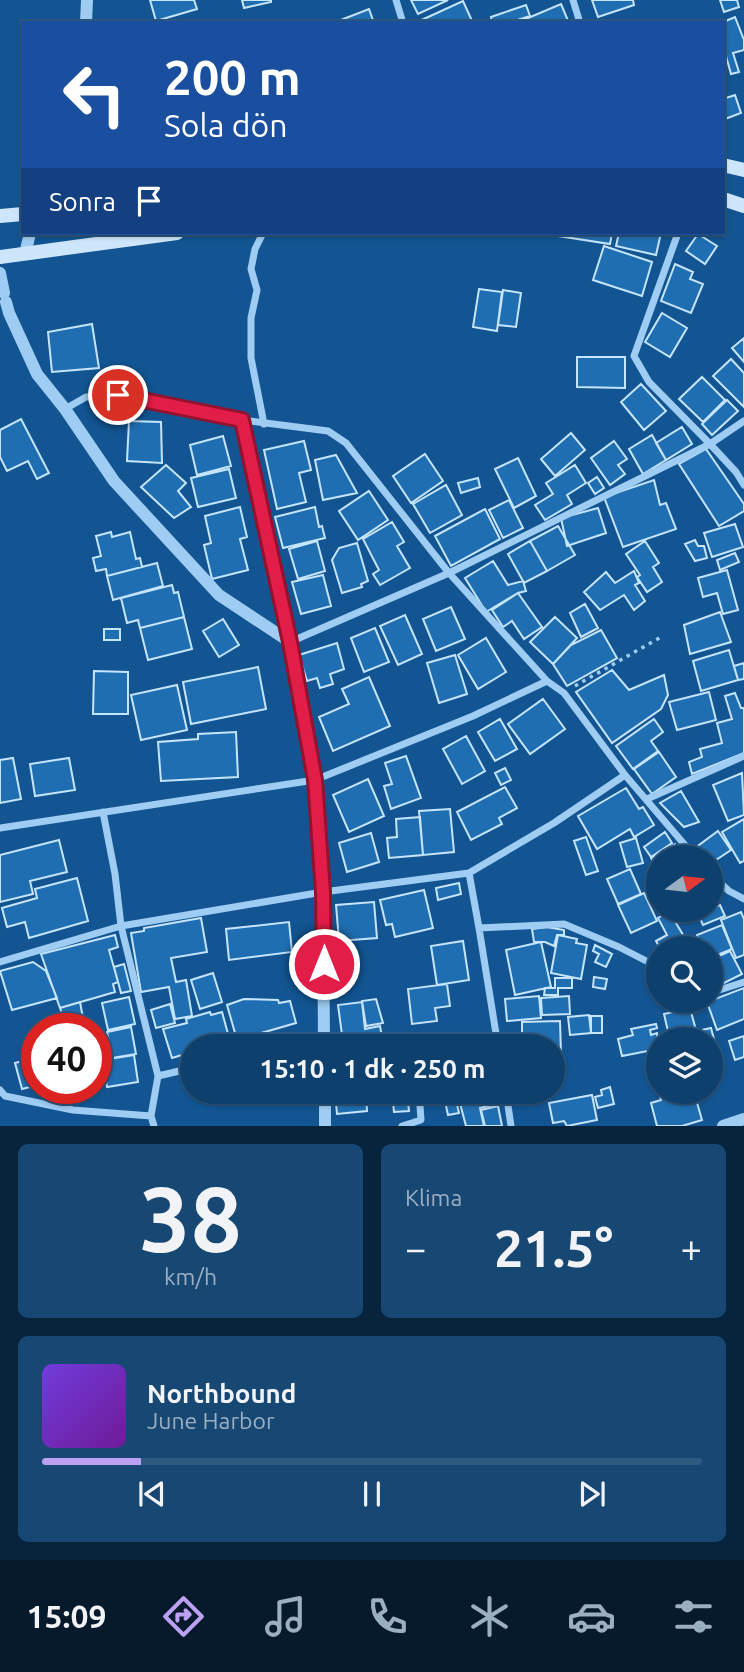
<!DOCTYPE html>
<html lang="tr">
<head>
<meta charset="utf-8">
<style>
  body { margin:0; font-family:Ubuntu,sans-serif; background:#174773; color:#f1f3f6; height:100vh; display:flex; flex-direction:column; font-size:26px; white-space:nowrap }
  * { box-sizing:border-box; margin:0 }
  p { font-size:23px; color:#9bafc2 }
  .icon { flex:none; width:38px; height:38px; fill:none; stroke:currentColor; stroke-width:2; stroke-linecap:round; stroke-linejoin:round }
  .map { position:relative; height:1126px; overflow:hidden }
  .sheet { display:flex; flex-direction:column; gap:18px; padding:18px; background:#08233c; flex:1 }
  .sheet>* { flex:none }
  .guide { position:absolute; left:21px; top:21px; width:704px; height:214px; border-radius:0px; box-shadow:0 2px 5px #0004,0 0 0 2px #2e5981; background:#1a4fa0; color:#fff; overflow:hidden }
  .needle { width:46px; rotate:75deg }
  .buttons { position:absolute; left:646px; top:845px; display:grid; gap:14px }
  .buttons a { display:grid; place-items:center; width:77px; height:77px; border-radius:50%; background:#0e406e; box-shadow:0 2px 5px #0004,0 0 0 2px #2e5981; font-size:35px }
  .speed { position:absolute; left:21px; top:1013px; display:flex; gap:14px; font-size:35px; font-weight:700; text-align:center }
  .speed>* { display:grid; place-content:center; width:91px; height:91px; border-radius:50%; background:#0e406e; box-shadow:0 2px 5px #0004,0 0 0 2px #2e5981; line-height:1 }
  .speed .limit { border:10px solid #d22; background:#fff; color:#111 }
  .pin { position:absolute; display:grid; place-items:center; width:60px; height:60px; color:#fff; margin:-30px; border:4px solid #fff; border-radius:50%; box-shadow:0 2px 7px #0007 }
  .me { position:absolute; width:77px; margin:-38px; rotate:0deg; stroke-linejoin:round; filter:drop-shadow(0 0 5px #0008) }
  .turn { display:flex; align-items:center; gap:24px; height:147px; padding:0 28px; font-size:32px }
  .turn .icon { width:91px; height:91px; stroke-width:2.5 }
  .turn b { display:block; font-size:49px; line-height:60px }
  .then { display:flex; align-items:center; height:66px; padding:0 28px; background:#0003; gap:14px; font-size:26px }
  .big { font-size:52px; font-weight:700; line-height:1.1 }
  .sheet .tile { flex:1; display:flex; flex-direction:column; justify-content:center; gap:10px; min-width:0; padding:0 24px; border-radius:10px; background:#174773 }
  .sheet .dial { align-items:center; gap:0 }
  .dial b { font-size:91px; line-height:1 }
  .song { display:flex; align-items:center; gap:21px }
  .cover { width:84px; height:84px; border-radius:10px; background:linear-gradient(135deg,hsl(260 70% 55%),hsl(280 70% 35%)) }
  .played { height:7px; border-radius:4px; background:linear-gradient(90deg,#bca0f2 15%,#2e5981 15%) }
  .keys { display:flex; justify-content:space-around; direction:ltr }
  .heat { display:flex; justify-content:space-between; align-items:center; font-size:38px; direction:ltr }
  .sheet .tiles { flex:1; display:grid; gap:18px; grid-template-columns:1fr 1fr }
  .tile:last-child { grid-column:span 2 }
  .trip { position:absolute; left:180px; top:1034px; width:385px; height:70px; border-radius:35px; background:#0e406e; box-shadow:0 2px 5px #0004,0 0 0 2px #2e5981; font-weight:700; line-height:70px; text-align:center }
  .dock { display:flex; height:112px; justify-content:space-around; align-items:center; background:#061a2c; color:#9bafc2 }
  .dock .icon { width:49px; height:49px }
  .dock .selected { color:#bca0f2 }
  .dock b { font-size:32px; color:#f1f3f6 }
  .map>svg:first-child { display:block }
  .building { fill:#1f6eb1; stroke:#c5e4fd; stroke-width:2 }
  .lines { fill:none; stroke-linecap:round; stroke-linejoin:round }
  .path { stroke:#9eccf2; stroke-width:3.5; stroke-dasharray:3.5 5; stroke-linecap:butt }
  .minor { stroke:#9eccf2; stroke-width:7 }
  .tertiary { stroke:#9eccf2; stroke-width:12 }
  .secondary { stroke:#cde6fc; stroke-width:14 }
  .route-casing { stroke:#92132f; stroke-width:18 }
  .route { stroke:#e11d48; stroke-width:12 }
</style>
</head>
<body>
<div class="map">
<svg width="744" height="1126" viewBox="0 0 744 1126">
  <rect width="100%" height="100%" fill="#125592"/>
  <path class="building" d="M150,0H194L197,9L156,21Z
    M242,0H271V2L244,8Z
    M411,0H448L418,14Z
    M592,0H633L634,5L598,17Z
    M720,0H737L739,7L724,12Z
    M463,1L473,23H415Z
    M561,4L569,23H521V21Z
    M526,5L530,16L508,23H492L491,17Z
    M369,9L374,23H333Z
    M735,17L744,40V50L733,53L739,72L731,74L726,56L723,57L721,23Z
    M735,95L741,113L725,119L723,99Z
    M539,233H612L610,244Z
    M619,233H661L656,255L616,246Z
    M698,234L717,246L705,264L686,251Z
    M604,246L652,262L642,296L593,280Z
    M675,264L693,272L690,279L703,284L691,313L661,301Z
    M479,289L502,292L497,331L473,327Z
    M503,290L521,293L516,327L498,325Z
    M662,313L687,328L670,357L645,342Z
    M92,324L99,368L52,372L48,332Z
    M744,338V362L732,348Z
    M577,357H625V388L577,387Z
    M731,359L744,373V407L713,376Z
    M702,377L725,400L703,422L679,399Z
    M641,384L666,411L644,430L621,402Z
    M727,400L738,411L712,435L702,424Z
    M21,419L49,473L37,479L28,461L7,471L0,457V430Z
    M129,421L161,422L162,463L127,461Z
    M682,427L692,444L666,460L656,443Z
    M571,433L585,450L555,476L541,459Z
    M652,435L666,460L643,474L629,449Z
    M223,436L231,466L197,475L190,445Z
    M304,441L311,470L299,473L306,502L277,509L264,450Z
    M614,441L627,459L618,465L625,474L610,485L591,458Z
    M706,449L744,504V511L719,526L679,464Z
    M425,454L443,481L411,503L393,476Z
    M336,455L357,493L323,500L315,460Z
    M518,458L536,496L514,508L495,469Z
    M166,465L186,483L178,491L191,507L174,518L141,487Z
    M575,465L586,483L567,495L572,504L545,520L535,505L553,494L546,483Z
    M229,469L236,498L198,507L191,478Z
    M597,477L604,488L595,494L588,483Z
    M478,478L480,487L461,493L458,483Z
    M654,480L660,505L666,503L676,529L623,547L604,497Z
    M446,485L462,515L430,533L413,504Z
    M369,491L388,520L358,540L339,511Z
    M509,500L523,528L503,538L489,510Z
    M240,507L247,537L240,539L248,570L212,579L204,545L211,543L205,516Z
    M315,507L319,527L322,526L325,538L283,548L275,517Z
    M598,508L606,533L567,546L561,518Z
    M485,509L500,539L451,566L435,536Z
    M392,522L404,542L397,546L410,568L380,585L373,574L379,570L363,539Z
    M735,524L743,547L712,557L704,533Z
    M558,526L575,555L547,571L530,541Z
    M111,532L112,537L130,532L136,559L140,558L142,567L107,576L106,569L96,571L93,558L101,556L96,536Z
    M695,540L698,546H704L707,558L695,561L685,544Z
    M317,541L325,571L298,579L289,549Z
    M530,541L547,571L524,583L508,554Z
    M645,541L659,563L653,567L662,582L647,592L637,577L640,575L626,554Z
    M357,543L368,581L361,584L362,587L342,593L332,560L339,548Z
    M735,553L739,562L720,570L717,560Z
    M493,561L508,585L523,581L526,591L518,593L486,612L465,578Z
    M157,563L163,586L113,600L107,576Z
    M727,570L738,610L723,614L717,593L703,597L698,578Z
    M634,571L639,583L635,585L645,601L634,610L624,595L600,610L584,592L606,572L615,583Z
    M323,575L331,606L301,614L292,582Z
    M172,585L174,593L178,592L184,617L140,628L138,620L127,623L121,598Z
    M518,593L542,627L524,639L512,621L503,627L492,610Z
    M585,604L598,628L581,637L570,613Z
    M451,607L465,639L436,651L423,619Z
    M720,612L731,642L690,654L684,625Z
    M405,615L422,654L398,665L380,626Z
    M184,617L192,649L148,660L140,628Z
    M555,617L577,638L553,664L530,642Z
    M223,619L239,645L219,657L203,631Z
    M375,628L389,662L364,672L351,638Z
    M104,629H120V640H104Z
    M601,630L617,658L567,686L553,664L571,645Z
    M486,638L506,672L478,689L458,655Z
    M337,643L344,669L330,674L333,684L320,688L317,678L307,681L299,655Z
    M729,650L738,680L701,691L693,661Z
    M455,655L467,694L439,703L427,663Z
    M744,663V679L738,680L734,666Z
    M258,667L266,709L191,724L183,682Z
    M612,670L629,690L664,675L668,695L661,709L612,743L576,692Z
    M94,671L128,672V714H93Z
    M369,677L390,726L333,751L319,717L349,704L342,689Z
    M177,685L187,730L141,740L131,695Z
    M709,692L716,720L677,730L669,702Z
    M735,693L741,708H744V753L692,774L689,762L702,757L700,749L722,743L717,723L732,719L725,696Z
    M543,699L565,729L530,754L508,724Z
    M500,719L517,749L495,761L478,732Z
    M654,719L663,732L651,741L658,751L633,769L616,746Z
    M236,732L238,777L161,781L158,742L198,739V734Z
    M466,736L485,771L462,784L443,749Z
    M659,752L676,777L652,794L634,769Z
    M406,756L421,798L391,809L384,786L392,784L385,763Z
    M13,758L21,799L0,803V760Z
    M69,758L75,790L35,796L30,764Z
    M505,768L511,780L501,785L495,773Z
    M742,773L744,815L728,821L713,785Z
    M368,779L384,816L349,832L333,795Z
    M505,787L517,808L499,818L502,824L471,840L457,812Z
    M626,788L639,809L643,807L654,825L634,837L630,829L597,849L578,816Z
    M681,791L699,822L684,827L660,803Z
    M450,809L454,852L423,855L419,811Z
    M420,817L423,855L389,858L387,838L397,837L396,819Z
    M744,819V861L740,863L722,832Z
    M718,831L731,850L710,864V858H702L695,848Z
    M665,832L672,843L651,857L644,847Z
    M371,833L379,862L347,872L339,843Z
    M586,837L598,871L586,875L574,841Z
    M636,838L643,863L627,867L620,843Z
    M59,840L67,872L30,881L33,894L0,902V855Z
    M675,844L683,858H658V871L651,858Z
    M630,869L641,894L618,904L607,879Z
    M77,878L88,921L29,938L25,922L7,927L2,908L37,898L35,889Z
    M459,883L461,894L438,900L436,888Z
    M424,890L433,928L395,937L392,924L386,925L380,900Z
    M644,893L657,921L631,933L618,905Z
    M374,902L377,938L339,941L336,905Z
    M720,905L725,916L703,925L698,914Z
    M672,910H682L686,917L676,923L691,948H660L656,941L667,935L658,918Z
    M741,912L744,919V955L736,958L721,920Z
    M201,918L207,952L171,958L176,982L186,980L192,1016L175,1019L169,987L141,992L131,933L144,931V928Z
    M289,922L292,952L229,960L226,929Z
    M722,925L732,949L710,958V948H703L697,935Z
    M547,927L564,930V935H557L554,946L545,942H534L532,929Z
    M115,935L118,947L109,950L118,982L113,984L115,992L60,1008L41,954Z
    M558,935L577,939L576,943L587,945L581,979L551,973Z
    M463,941L469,980L437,985L431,946Z
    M541,942L551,987L515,995L506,950Z
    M595,945L612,954L606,967L595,962L599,954L593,951Z
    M730,951L742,974L714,988L710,981V960Z
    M33,962L46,971L57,998L12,1010L0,971Z
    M124,964L131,991L121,993L114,967Z
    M213,973L222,1002L200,1009L191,980Z
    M594,977L607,979L605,989L593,987Z
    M555,978H572V988H558V995H544L545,988H555Z
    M447,984L450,1006L435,1008L437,1021L412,1024L408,989Z
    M744,988V1019L717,1030L707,1002Z
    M539,996L541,1018L507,1021L505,999Z
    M569,996L570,1014L542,1015L541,998Z
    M129,997L135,1024L108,1030L102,1003Z
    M244,999L278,1000L279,1003L290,1001L296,1023L237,1040L227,1005Z
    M376,999L383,1023L366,1026L362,1001Z
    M80,1002L83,1018L65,1022L60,1008Z
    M362,1002L365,1029L380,1026L382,1037L343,1042L338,1005Z
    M170,1004L175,1023L156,1028L151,1010Z
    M690,1008L697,1034L670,1040L664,1014Z
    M210,1012L211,1015L222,1012L230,1041L211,1046H192V1052L172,1058L163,1029L187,1023L186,1019Z
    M589,1015L591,1033L570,1035L568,1017Z
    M591,1016H602V1033H591Z
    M560,1021L561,1055H553V1046H522V1022Z
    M656,1024L657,1028L650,1030L651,1035L657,1033L658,1049L622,1056L618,1039L633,1035L631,1029Z
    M131,1027L136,1054L112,1058L107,1032Z
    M711,1028L714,1039L699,1040L697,1031Z
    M744,1036V1057L735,1060L729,1041Z
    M439,1037V1046H403V1039Z
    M134,1055L138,1082L107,1087L103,1060Z
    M37,1057V1088L35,1089L34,1086L22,1089L15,1063Z
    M610,1087L614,1104L598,1108L595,1097L602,1095L601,1090Z
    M335,1092H366L367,1111L337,1114Z
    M392,1092H407L409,1111L394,1112Z
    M443,1092H454L459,1113L448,1115Z
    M457,1092H493L496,1104L480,1108L484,1126H466Z
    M672,1092H680V1094L694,1092L702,1120L682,1126H657L651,1103L661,1100L660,1096Z
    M592,1095L597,1120L567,1126L564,1121L553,1123L549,1103Z
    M498,1106L502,1126H485L481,1110Z"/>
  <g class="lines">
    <path class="path" d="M575,686L661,637"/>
    <path class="minor" d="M396,0L403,23
      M573,0L580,23
      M263,233L255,249L251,269L257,290L251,318V358L264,424
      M65,409L86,397L119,395L242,420L328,431L346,443L449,573L547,681
      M242,420L290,642L449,573L710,444L649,382L634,356L678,233
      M744,421L710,444L736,472L744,485
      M647,799L744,756
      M103,812L115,874L121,926L158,1076
      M0,828L315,780L473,716L547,681L564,693L625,775L696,858
      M469,873L554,823L625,775
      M710,873L729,891L744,899
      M0,962L121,926L323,892L469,873L479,928
      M710,993L744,982
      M283,1046L324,1036
      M498,1046L479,928L564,924L619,947L658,967
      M0,1090L5,1096L73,1110L151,1116
      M506,1092L511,1126
      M154,1126L151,1116L158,1076L192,1068
      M402,1126L421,1120L419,1092"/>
    <path class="tertiary" d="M86,23L87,0
      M25,254L30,233
      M0,273L4,293
      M6,302L9,313L37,374L65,409L114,481L219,595L290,642L315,780L323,892L324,1046
      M325,1092V1126
      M723,1126L744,1119"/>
    <path class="secondary" d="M723,165L744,170
      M723,199L744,206
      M0,216L23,214
      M0,257L177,233"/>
  </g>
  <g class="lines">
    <g class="route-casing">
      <path id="route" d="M118,395L242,420L290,642L315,780L323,892L324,964"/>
    </g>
    <use href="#route" class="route"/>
  </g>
</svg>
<div class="buttons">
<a><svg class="needle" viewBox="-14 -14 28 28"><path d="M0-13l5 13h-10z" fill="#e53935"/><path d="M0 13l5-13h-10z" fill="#9bafc2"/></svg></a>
<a><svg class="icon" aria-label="search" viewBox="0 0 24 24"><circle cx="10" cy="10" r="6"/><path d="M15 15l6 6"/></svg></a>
<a><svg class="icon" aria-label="layers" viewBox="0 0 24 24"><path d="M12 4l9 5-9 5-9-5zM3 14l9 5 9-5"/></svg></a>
</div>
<div class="speed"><div class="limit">40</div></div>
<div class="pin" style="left:118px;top:395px;background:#d93025"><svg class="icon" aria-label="arrive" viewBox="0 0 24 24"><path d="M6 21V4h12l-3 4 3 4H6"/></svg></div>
<svg class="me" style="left:324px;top:964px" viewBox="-20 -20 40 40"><circle r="17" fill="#e11d48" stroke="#fff" stroke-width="3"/><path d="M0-11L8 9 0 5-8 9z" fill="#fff"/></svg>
<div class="trip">15:10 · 1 dk · 250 m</div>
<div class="guide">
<div class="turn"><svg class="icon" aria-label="left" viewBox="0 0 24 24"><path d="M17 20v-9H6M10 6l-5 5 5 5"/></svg><div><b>200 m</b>Sola dön</div></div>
<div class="then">Sonra<svg class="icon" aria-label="arrive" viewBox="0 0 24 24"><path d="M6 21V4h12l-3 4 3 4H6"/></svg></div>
</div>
</div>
<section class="sheet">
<div class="tiles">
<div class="tile dial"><b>38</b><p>km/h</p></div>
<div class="tile"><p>Klima</p>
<div class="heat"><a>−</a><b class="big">21.5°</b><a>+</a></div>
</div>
<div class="tile">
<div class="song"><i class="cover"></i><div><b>Northbound</b><p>June Harbor</p></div></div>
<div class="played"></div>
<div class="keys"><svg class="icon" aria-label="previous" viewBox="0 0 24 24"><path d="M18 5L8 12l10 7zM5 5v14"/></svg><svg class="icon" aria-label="pause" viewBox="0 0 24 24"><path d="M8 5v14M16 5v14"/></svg><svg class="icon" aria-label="next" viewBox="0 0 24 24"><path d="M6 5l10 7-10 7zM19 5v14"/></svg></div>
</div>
</div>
</section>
<nav class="dock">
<b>15:09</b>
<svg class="icon selected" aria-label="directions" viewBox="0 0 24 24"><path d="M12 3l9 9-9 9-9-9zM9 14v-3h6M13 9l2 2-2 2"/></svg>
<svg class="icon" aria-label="music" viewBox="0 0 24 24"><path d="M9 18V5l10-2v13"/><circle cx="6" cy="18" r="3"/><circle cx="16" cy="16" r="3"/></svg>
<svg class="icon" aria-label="phone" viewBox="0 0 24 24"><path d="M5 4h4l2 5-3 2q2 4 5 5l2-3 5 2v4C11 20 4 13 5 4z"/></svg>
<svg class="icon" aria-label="climate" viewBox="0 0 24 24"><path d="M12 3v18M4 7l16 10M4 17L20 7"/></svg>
<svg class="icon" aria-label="car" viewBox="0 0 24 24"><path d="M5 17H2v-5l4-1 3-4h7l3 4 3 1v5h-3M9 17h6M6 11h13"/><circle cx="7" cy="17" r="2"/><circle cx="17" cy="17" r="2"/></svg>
<svg class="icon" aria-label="filters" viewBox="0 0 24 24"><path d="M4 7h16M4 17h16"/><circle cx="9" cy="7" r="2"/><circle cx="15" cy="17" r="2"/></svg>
</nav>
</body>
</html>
